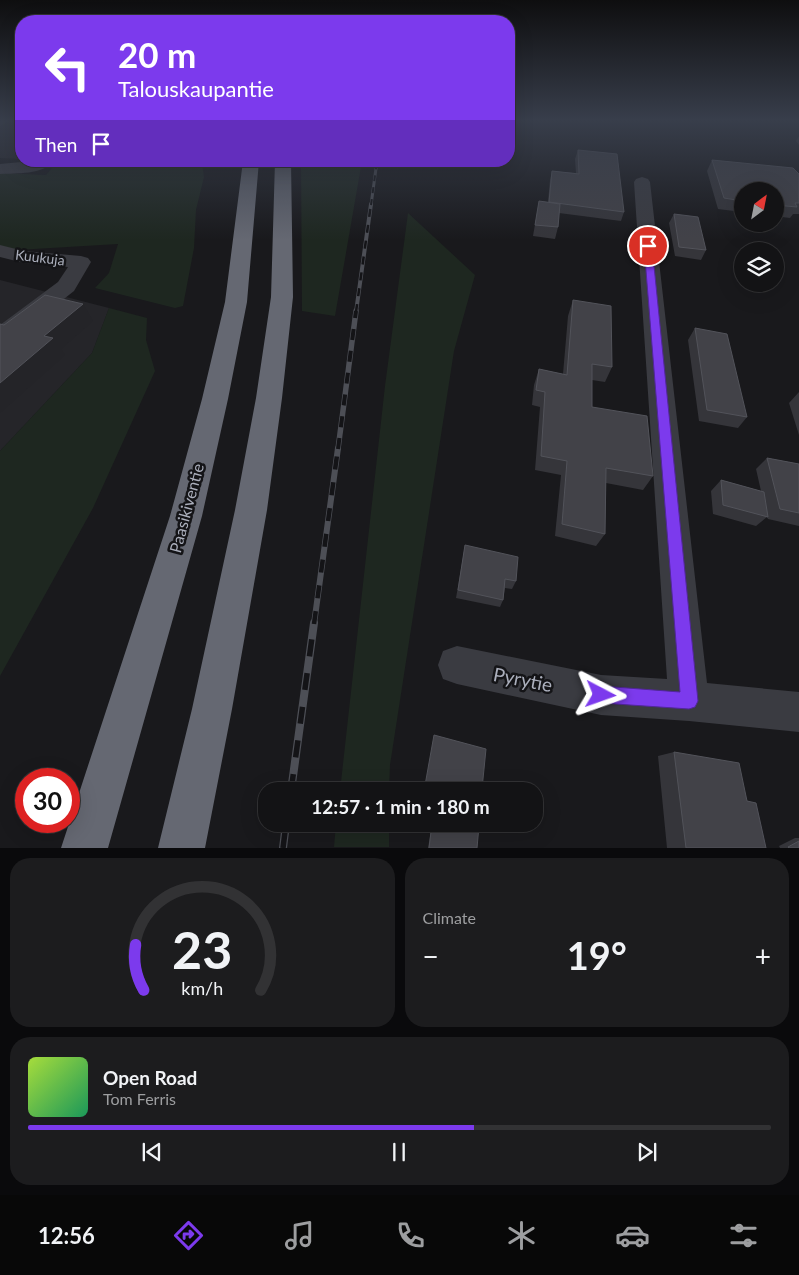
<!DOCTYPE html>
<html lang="en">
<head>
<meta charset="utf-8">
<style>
  body { margin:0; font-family:Lato,sans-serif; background:#1c1c1e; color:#f1f3f6; height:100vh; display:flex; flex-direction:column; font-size:19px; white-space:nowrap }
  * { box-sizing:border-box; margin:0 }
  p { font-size:16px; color:#9d9ea0 }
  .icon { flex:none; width:28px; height:28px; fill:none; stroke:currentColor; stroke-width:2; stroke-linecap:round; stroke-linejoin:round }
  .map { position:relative; height:848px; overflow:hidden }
  .panel { display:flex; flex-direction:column; gap:10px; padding:10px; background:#0a0a0c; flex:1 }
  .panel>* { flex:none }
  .top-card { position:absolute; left:15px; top:15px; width:500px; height:152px; border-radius:20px; box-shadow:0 5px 20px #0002,0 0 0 1px #323234; background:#7c3aed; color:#fff; overflow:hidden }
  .needle { width:32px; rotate:32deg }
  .buttons { position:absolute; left:734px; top:182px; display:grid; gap:10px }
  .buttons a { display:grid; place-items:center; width:50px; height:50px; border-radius:50%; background:#131315; box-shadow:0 5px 20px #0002,0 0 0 1px #323234; font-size:25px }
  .speed { position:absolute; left:15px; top:768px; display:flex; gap:10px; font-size:25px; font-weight:700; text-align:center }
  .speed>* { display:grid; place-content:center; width:65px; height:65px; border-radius:50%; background:#131315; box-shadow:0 5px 20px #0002,0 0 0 1px #323234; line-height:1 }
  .speed .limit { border:8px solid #d22; background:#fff; color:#111 }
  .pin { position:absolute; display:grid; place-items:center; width:42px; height:42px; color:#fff; margin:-21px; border:2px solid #fff; border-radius:50%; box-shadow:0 1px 5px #0007 }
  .me { position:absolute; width:55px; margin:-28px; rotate:94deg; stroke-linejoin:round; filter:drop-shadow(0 0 4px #0008) }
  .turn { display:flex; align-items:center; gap:18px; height:105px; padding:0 20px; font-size:22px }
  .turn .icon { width:65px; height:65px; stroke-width:2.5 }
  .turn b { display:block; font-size:35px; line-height:42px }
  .then { display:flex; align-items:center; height:48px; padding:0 20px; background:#0003; gap:10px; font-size:19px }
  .big { font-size:38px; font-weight:700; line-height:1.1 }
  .panel .widget { flex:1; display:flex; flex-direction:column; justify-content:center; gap:8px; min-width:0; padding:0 18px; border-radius:20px; background:#1c1c1e }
  .panel .dial { align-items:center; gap:0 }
  .dial svg { height:130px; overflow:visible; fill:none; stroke:#323234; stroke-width:7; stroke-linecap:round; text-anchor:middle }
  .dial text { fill:#f1f3f6; stroke:none }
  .song { display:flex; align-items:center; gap:15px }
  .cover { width:60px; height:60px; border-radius:8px; background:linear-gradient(135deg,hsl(80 70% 55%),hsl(150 70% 35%)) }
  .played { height:5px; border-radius:2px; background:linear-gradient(90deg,#7c3aed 60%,#323234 60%) }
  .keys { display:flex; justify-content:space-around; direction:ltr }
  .heat { display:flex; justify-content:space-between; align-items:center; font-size:28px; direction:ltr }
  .panel .tiles { flex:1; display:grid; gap:10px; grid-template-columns:1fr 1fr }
  .widget:last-child { grid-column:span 2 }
  .trip { position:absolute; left:258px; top:782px; width:285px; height:50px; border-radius:20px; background:#131315; box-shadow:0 5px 20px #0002,0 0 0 1px #323234; font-weight:700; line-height:50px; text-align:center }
  .menu { display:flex; height:80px; justify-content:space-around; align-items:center; background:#080808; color:#9d9ea0 }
  .menu .icon { width:35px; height:35px }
  .menu .on { color:#7c3aed }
  .menu b { font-size:22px; color:#f1f3f6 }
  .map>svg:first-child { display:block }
  .built { fill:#252529 }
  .green { fill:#1e2720 }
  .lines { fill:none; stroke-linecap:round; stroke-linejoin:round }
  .minor { fill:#3a3b41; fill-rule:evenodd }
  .highway { fill:#656872; fill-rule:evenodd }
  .rail-far4-casing { stroke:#4d4f56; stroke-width:3 }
  .rail-far3-casing { stroke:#4d4f56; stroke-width:4 }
  .rail-far2-casing { stroke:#4d4f56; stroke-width:5.5 }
  .rail-far1-casing { stroke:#4d4f56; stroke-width:6 }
  .rail-casing { stroke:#4d4f56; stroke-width:8 }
  .rail-far4 { stroke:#141417; stroke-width:2; stroke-dasharray:6; stroke-linecap:butt }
  .rail-far3 { stroke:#141417; stroke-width:2.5; stroke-dasharray:8; stroke-linecap:butt }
  .rail-far2 { stroke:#141417; stroke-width:4; stroke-dasharray:11; stroke-linecap:butt }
  .rail-far1 { stroke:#141417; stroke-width:4.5; stroke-dasharray:13; stroke-linecap:butt }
  .rail { stroke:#141417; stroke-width:5.5; stroke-dasharray:17; stroke-linecap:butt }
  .wall { fill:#35353a }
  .shaded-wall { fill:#242428 }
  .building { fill:#424248; stroke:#52535a }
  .route { fill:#7c3aed; stroke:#51269a }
  .labels { text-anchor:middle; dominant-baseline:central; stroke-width:5; stroke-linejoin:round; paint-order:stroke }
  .far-street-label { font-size:14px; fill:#abafbc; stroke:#141417 }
  .street-label { font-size:16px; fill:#abafbc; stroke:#141417 }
  .near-street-label { font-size:19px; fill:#abafbc; stroke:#141417 }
</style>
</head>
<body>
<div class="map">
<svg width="799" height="848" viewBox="0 0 799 848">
  <rect width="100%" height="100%" fill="#19191c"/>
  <path class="built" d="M0,121H21V159L0,158Z
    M0,280L109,308L92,353L0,451Z"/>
  <path class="green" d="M58,161L202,163L204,177L196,210L194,248L183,306L175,308L95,288L109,273L118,244L17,250L0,246V173L46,175Z
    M301,161H362L335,316L302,311Z
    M408,213L475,275L454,351L390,765L389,791H340L385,386Z
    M109,308L147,318L146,340L155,371L93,508L0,676V451L92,353Z
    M336,824H389V847H334Z"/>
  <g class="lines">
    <path class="minor" d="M0,121H7V122L0,126Z
      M32,161H54C43,175 16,173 0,174V164Z
      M642,177L648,179L650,182L707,683L799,692V732L689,721L601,715L457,684L443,679L438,665L443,651L457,646L601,675L667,679L634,182L636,179Z
      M0,245L24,251L81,256L88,258L91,262L74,291L8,343L0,345V325L58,282L68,267L24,263L0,257Z"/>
    <path class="highway" d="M243,161H259L247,302L228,399L202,516L108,848H61L170,516L202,399L225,302Z
      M275,161H291L293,297L282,398L267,510L232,709L205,848H158L192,709L235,510L256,398L271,297Z"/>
    <g class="rail-far4-casing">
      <path id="rail-far4" d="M371,205L377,161"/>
    </g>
    <g class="rail-far3-casing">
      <path id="rail-far3" d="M356,312L371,204"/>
    </g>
    <g class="rail-far2-casing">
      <path id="rail-far2" d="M338,449L356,311"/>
    </g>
    <g class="rail-far1-casing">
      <path id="rail-far1" d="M314,624L338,448"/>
    </g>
    <g class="rail-casing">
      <path id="rail" d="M291,791L314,623
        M283,848L286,824"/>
    </g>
    <use href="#rail-far4" class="rail-far4"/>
    <use href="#rail-far3" class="rail-far3"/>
    <use href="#rail-far2" class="rail-far2"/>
    <use href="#rail-far1" class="rail-far1"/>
    <use href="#rail" class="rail"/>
  </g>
  <path class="wall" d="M799,136V145L796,141Z
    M578,150L624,212L621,221L559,213L558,227L555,239L533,236L539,201L548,202L550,180L552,171L576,173L575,159Z
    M712,160L799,174V214H793L790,218L775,216V191H742V212L718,209L707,171Z
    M674,214L706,250L701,260L675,256L669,223Z
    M573,300L612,367L605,382L592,380V407L653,476L643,490L606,483L605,534L596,546L555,536L561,475L535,470L540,407L532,405L534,385L539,369L563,374L568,316Z
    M695,328L747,417L738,428L699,421L688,340Z
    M799,392V435L789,403Z
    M767,458L799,464V526L768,519L767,517L756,526L713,514L711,491L721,480L761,491L756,469Z
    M465,545L516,581L512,589L505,588L503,600L500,607L456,598Z
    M674,752L766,848H667L658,756Z
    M432,824H492L479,826L477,848H428Z
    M795,838H799V848H780L779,846Z"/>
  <path class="shaded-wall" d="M83,304L93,321L61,349L65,355L0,413V383L44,336Z"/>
  <path class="building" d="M578,150L617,154L624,212L549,202L552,171L579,174Z
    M712,160L793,168L799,174V203H795L797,207L775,205V191H742V201L724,198Z
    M539,201L560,204L558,227L535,225Z
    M674,214L698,217L706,250L679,247Z
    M45,295L83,304L44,336L53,338L0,383V324L4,325Z
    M573,300L611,306L612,367L592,364V407L647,416L653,476L606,468L605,534L562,524L567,461L541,456L545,392L536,390L539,369L567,375Z
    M695,328L727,334L747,417L707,410Z
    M767,458L799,464V513L780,509Z
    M721,480L764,492L768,517L723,505Z
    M465,545L518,557L516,581L505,579L503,600L458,590Z
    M434,735L486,749L482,789L491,791H424Z
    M674,752L739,763L747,801L756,803L766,848H686Z
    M432,824H492L491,829L479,826L477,848H429Z
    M799,841V848H789L788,847Z"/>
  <linearGradient id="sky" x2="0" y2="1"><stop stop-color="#0e0e0f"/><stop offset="0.5" stop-color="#383e4b"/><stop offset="1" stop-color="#383e4b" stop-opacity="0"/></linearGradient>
  <rect width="799" height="240" fill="url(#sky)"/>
  <path class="route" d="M648,243L652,246L698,701L695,707L689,709L601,703L595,700L593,695L595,689L601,686L680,692L644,246Z"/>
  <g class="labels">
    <g class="far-street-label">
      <text transform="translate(40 257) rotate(7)">Kuukuja</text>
    </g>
    <g class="street-label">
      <text transform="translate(186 508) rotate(-75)">Paasikiventie</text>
    </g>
    <g class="near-street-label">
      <text transform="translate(523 679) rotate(11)">Pyrytie</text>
    </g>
  </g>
</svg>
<div class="buttons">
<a><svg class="needle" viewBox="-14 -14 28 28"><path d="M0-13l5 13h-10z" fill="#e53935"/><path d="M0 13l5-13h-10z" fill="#9d9ea0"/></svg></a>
<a><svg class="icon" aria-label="layers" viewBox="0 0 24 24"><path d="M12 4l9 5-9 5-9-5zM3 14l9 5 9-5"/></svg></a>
</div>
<div class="speed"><div class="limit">30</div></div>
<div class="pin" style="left:648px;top:246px;background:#d93025"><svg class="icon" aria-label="arrive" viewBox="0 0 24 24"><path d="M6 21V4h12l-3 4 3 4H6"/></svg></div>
<svg class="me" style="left:601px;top:695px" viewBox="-20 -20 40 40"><path d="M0-17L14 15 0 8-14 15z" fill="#7c3aed" stroke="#fff" stroke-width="4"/></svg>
<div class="trip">12:57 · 1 min · 180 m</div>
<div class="top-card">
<div class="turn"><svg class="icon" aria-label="left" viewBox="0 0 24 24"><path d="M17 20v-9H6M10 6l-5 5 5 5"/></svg><div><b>20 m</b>Talouskaupantie</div></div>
<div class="then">Then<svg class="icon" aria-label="arrive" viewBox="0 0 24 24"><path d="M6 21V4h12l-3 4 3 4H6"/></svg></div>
</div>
</div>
<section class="panel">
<div class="tiles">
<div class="widget dial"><svg viewBox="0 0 100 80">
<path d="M14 69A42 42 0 1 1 86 69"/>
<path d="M14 69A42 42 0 0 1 9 41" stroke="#7c3aed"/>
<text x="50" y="56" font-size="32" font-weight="700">23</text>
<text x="50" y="72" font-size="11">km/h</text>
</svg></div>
<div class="widget"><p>Climate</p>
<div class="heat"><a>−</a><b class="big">19°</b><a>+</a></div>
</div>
<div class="widget">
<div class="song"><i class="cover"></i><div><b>Open Road</b><p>Tom Ferris</p></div></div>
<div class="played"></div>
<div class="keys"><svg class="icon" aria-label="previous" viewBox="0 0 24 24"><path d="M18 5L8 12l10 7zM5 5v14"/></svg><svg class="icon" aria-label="pause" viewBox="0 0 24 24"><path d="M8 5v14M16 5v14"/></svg><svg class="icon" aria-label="next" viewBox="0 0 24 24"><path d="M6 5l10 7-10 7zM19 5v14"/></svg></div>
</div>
</div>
</section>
<nav class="menu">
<b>12:56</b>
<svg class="icon on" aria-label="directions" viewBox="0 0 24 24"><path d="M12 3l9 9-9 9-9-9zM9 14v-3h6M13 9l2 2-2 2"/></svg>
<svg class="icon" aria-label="music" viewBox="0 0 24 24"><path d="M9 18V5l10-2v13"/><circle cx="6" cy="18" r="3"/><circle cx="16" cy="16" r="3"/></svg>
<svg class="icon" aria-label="phone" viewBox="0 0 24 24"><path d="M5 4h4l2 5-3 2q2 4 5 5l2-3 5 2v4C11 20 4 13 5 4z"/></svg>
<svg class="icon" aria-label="climate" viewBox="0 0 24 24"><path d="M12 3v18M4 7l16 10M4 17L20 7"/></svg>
<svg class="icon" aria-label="car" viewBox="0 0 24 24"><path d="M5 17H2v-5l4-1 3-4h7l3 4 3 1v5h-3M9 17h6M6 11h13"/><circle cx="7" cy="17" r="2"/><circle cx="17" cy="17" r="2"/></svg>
<svg class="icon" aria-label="filters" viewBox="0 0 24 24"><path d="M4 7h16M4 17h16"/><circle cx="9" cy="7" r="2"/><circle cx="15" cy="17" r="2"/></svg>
</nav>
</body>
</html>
